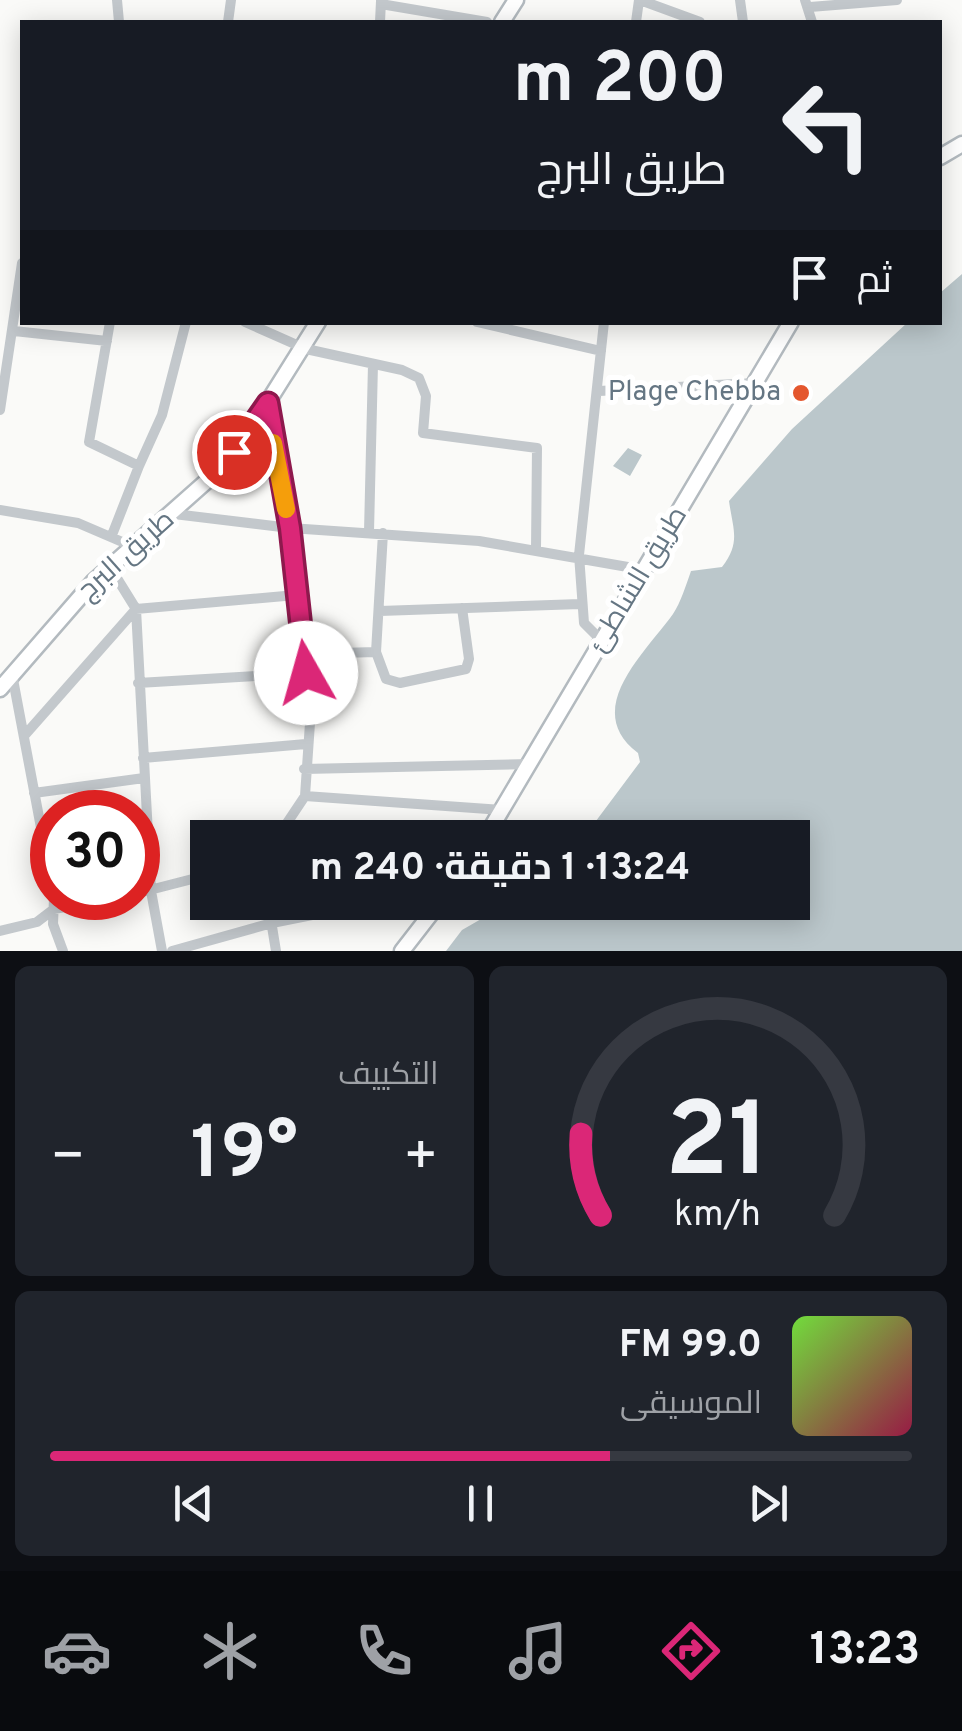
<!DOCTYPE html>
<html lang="ar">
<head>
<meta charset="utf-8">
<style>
  body { margin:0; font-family:Overpass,Cairo,sans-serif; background:#20242c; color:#f1f3f6; direction:rtl; height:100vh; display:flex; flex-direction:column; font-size:38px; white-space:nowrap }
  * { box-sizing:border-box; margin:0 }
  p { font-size:32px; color:#9ea1a6 }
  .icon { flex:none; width:55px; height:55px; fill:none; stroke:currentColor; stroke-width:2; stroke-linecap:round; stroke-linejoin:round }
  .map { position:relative; height:951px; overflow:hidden; direction:ltr }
  .details { display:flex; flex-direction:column; gap:15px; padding:15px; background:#0d0f14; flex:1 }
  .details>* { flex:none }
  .top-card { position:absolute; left:20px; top:20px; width:922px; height:305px; border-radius:0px; box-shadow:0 5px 25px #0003; direction:rtl; background:#171b24; color:#f1f3f6; overflow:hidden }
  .speed { position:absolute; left:30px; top:790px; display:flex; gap:20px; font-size:50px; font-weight:700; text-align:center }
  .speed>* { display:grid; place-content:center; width:130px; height:130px; border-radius:50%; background:#171b24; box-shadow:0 5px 25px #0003; line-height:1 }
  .speed .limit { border:15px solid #d22; background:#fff; color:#111 }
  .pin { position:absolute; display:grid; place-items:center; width:85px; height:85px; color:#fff; margin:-42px; border:5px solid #fff; border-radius:50%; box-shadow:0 2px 10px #0007 }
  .me { position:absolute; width:110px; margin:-55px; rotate:353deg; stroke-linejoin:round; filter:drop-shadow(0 0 8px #0008) }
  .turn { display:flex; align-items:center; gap:35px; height:210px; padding:0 50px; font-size:45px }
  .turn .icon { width:130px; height:130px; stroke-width:2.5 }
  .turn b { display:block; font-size:70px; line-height:85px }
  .then { display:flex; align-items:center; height:95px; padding:0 50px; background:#0003; gap:20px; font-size:38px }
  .big { font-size:75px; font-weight:700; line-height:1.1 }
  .details .widget { flex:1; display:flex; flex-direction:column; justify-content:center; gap:15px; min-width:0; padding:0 35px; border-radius:15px; background:#20242c }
  .details .dial { align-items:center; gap:0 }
  .dial svg { height:260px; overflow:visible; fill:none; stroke:#363941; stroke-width:7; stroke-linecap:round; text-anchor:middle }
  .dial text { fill:#f1f3f6; stroke:none }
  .song { display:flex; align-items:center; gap:30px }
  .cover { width:120px; height:120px; border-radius:15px; background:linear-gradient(135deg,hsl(100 70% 55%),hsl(340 70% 35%)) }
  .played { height:10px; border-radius:5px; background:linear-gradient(90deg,#db2777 65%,#363941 65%) }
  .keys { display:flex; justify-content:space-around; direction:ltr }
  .heat { display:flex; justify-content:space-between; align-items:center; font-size:55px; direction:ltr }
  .details .tiles { flex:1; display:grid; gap:15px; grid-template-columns:1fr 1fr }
  .widget:last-child { grid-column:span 2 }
  .trip { position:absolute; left:190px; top:820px; width:620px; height:100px; border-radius:0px; background:#171b24; box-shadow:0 5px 25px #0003; font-weight:700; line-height:100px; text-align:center; direction:rtl }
  .dock { display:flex; height:160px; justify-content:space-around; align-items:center; background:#090b0e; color:#9ea1a6 }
  .dock .icon { width:70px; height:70px }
  .dock .selected { color:#db2777 }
  .dock b { font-size:45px; color:#f1f3f6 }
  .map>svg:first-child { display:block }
  .water { fill:#bbc7cb }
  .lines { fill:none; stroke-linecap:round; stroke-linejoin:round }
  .secondary-casing { stroke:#b3babf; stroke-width:19 }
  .street { stroke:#c3c8cc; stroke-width:10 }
  .secondary { stroke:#fff; stroke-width:14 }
  .route-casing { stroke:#8e194d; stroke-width:25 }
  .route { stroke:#db2777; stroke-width:18 }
  .slow { stroke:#f59e0b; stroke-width:18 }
  .poi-dot { fill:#e4572e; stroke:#fff; stroke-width:4 }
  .labels { text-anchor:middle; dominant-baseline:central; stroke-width:10; stroke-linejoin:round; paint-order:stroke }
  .poi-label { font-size:28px; fill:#657683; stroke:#fff; text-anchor:end }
  .street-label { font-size:28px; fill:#657683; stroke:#fff }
</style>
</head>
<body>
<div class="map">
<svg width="962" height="951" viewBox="0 0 962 951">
  <rect width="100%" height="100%" fill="#fafaf8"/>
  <path class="water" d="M962,274V951H446L462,930L509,903L792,902V838L584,837L640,762L638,753C581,710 644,654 673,614C681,602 686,585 691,571L722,567C741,542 733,530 729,501L792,429L907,323L940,322V293Z
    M628,448L642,455L630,476L613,466Z"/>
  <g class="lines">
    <g class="secondary-casing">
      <path id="secondary" d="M502,22L516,0
        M940,157L962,144
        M0,689L94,581L217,472L256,421L318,322
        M485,838L791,322
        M402,951L440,902"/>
    </g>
    <path class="street" d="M117,0L119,22
      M640,0L700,22
      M740,0L743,22
      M805,0L812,22
      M381,4L487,22
      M810,7L897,0
      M228,22L231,0
      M380,22L381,1
      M636,22L639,0
      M110,322L89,442L139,466L112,535
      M245,322L306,349L402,370L419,378L426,396L423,433L537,448L536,549
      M477,322L601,351
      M14,331L107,341
      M599,391L755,383
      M268,403L290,528L310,723L305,796L277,838
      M0,410L22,263
      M139,466L162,415L186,322
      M0,510L78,523L134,547
      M174,514L290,528L479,541L645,570
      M369,532L373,364
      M383,533L376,652L386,679L400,683L466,669L469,659L462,608
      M110,567L136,609L151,891L162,951
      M380,611L580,604
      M602,641L584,623L579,555L604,322
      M303,654L376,652
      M12,674L52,886
      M138,683L305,673
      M24,736L136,609L296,595
      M143,758L306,744
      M304,769L529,764
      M34,793L144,778
      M305,796L502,810
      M138,893L208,875
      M54,898L53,924L63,951
      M268,902L276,951
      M0,931L37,922L54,909L115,898
      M172,951L272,923L362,905L429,917"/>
    <use href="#secondary" class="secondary"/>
  </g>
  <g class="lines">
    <g class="route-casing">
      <path id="route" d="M234,452L268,403L290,528L306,673"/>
    </g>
    <use href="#route" class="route"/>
    <path class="slow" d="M273,443L286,509"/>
  </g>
  <circle class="poi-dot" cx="801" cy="393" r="10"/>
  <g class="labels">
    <g class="poi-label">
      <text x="781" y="393">Plage Chebba</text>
    </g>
    <g class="street-label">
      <text transform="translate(127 556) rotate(-42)">طريق البرج</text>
      <text transform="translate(639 580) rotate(-59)">طريق الشاطئ</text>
    </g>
  </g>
</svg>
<div class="speed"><div class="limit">30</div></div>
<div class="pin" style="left:234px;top:452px;background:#d93025"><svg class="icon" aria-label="arrive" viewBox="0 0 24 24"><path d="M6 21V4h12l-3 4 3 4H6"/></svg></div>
<svg class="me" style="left:306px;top:673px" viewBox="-20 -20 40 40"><circle r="19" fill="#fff"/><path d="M0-13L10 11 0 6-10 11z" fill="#db2777"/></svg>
<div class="trip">13:24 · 1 دقيقة · 240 m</div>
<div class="top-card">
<div class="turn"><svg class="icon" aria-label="left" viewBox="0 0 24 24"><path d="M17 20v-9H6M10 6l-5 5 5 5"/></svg><div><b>200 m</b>طريق البرج</div></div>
<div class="then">ثم<svg class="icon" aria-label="arrive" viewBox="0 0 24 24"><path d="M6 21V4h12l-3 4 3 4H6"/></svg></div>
</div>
</div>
<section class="details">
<div class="tiles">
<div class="widget dial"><svg viewBox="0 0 100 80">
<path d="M14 69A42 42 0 1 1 86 69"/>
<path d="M14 69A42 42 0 0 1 8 44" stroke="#db2777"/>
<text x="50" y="56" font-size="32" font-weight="700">21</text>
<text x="50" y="72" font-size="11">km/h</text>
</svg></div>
<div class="widget"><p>التكييف</p>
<div class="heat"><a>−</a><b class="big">19°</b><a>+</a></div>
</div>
<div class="widget">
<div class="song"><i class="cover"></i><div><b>99.0 FM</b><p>الموسيقى</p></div></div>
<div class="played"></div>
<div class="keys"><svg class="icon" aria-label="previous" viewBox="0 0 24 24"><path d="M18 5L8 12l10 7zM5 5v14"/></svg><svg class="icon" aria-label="pause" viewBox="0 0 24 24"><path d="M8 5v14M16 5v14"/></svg><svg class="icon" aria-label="next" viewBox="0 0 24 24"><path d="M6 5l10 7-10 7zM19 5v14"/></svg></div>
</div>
</div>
</section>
<nav class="dock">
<b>13:23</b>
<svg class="icon selected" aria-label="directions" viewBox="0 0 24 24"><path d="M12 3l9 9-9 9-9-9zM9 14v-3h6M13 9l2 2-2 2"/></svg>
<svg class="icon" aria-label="music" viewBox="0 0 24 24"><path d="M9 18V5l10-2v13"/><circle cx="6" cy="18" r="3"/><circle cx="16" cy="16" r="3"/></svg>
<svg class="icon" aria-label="phone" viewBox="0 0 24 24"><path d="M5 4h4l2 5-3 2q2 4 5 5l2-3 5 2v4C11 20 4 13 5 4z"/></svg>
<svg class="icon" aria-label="climate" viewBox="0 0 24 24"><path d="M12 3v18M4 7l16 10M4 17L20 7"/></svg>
<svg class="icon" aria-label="car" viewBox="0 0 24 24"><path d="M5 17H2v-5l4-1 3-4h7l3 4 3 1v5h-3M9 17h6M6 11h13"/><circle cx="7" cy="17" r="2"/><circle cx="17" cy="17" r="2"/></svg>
</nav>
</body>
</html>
